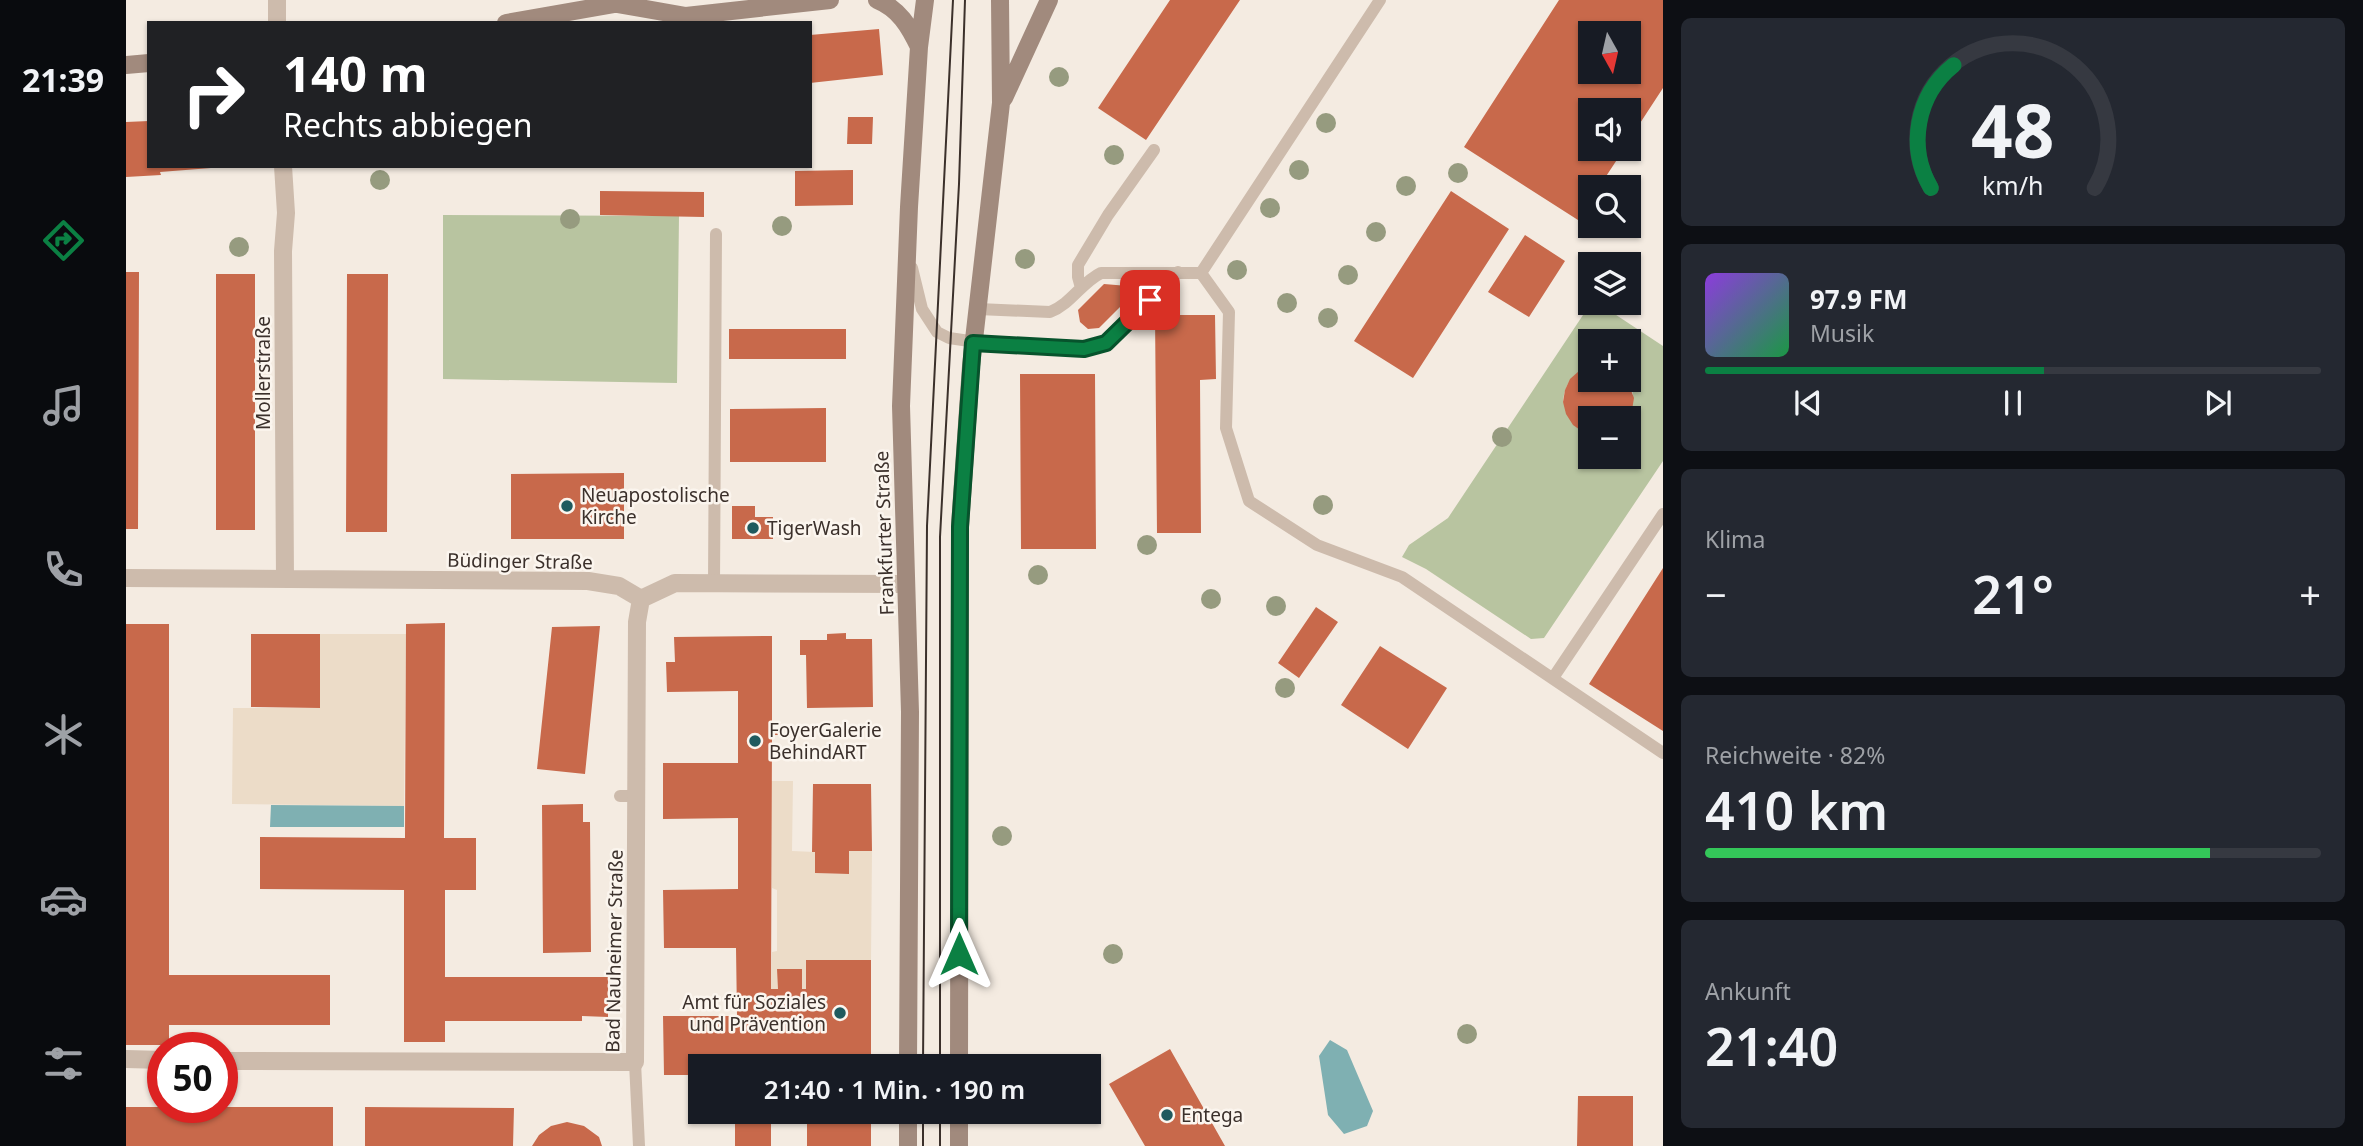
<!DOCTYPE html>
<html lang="de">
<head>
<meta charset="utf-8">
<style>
  body { margin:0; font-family:"Noto Sans",sans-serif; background:#242831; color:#f1f3f6; height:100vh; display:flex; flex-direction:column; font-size:26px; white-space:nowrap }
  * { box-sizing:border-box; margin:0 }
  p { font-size:23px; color:#9ea1a6 }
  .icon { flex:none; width:38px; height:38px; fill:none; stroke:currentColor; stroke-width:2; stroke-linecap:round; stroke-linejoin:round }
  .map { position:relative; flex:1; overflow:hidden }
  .details { display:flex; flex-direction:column; gap:18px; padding:18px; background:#0d0f14; width:700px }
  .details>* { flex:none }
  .banner { position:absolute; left:21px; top:21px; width:665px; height:147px; border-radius:0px; box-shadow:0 2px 5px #0004; background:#202124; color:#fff; overflow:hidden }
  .needle { width:46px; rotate:172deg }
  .controls { position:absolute; left:1452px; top:21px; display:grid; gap:14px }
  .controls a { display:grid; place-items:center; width:63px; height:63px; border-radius:0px; background:#171b24; box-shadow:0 2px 5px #0004; font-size:35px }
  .speed { position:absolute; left:21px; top:1032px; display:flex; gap:14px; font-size:35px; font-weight:700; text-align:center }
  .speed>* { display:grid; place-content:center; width:91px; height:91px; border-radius:50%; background:#171b24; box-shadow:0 2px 5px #0004; line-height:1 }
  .speed .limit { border:10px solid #d22; background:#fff; color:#111 }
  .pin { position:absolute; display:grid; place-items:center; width:60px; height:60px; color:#fff; margin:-30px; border-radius:14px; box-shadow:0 4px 10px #0006 }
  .me { position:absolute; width:77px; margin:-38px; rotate:0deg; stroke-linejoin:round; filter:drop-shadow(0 0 5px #0008) }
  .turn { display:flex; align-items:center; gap:24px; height:147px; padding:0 21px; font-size:32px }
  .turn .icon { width:91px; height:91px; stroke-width:2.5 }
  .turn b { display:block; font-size:49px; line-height:60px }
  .big { font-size:52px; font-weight:600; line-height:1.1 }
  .details .tile { flex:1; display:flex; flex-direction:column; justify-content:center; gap:10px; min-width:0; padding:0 24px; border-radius:10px; background:#242831 }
  .details .dial { align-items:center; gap:0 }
  .dial svg { height:182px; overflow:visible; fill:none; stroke:#363941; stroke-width:7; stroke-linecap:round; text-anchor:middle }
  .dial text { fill:#f1f3f6; stroke:none }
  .song { display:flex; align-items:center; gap:21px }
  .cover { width:84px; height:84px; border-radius:10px; background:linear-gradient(135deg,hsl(270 70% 55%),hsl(140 70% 35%)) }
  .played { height:7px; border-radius:4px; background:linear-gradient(90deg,#0b8043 55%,#363941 55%) }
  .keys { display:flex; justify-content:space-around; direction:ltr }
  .heat { display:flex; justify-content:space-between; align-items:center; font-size:38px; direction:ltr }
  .charge { height:10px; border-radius:5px; background:linear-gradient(90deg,#34c759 82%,#363941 0) }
  .trip { position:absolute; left:562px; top:1054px; width:413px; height:70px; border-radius:0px; background:#171b24; box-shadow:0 2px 5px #0004; font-weight:600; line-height:70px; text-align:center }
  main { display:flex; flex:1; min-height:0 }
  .tab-bar { display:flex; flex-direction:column; width:126px; justify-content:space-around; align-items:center; background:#090b0e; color:#9ea1a6 }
  .tab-bar .icon { width:49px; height:49px }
  .tab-bar .on { color:#0b8043 }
  .tab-bar b { font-size:32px; color:#f1f3f6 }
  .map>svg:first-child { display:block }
  .green { fill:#b8c4a0; fill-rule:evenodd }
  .plaza { fill:#ecdcc8 }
  .water { fill:#7fb0b2 }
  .building { fill:#c8694b; fill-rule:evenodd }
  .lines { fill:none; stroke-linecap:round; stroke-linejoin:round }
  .lane { stroke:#cdbbac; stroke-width:12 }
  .street { stroke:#cdbbac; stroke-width:18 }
  .secondary { stroke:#a18a7d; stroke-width:18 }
  .tram { stroke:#3b302b; stroke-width:2 }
  .tree { fill:#969b7f }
  .route-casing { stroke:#07532c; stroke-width:18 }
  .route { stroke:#0b8043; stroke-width:12 }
  .poi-dot { fill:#1f5a5e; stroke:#fbf5ee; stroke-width:2.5 }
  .labels { text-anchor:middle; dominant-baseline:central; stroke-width:5; stroke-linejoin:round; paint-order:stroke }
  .street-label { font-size:19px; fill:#3b302b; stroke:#fbf5ee }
  .poi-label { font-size:19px; fill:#3b302b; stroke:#fbf5ee; text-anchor:start }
</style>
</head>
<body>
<main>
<nav class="tab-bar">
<b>21:39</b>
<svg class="icon on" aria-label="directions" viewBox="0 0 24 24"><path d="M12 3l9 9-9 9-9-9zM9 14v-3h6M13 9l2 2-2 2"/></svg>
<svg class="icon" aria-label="music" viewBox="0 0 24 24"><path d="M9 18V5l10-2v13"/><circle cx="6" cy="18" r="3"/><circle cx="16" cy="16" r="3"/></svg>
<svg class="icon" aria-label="phone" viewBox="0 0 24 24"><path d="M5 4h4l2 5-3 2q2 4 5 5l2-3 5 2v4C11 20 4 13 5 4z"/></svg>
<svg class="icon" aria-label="climate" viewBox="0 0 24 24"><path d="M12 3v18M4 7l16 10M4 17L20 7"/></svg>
<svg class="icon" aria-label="car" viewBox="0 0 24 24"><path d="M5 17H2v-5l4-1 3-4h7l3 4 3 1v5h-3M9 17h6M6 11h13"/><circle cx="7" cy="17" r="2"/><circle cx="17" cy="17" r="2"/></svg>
<svg class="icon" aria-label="filters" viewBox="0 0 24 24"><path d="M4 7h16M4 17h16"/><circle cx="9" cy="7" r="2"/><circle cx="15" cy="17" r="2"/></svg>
</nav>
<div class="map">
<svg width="1537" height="1146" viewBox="0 0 1537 1146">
  <rect width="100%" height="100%" fill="#f4ebe1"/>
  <path class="green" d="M317,215L553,216L551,383L317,379Z
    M1465,303H1472L1537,346V461L1418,638L1405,639L1300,569L1276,557L1283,545L1322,518ZM1465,341H1503V380H1501C1512,398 1505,401 1502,418C1501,427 1503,445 1503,457H1465V434L1457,432L1437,402C1439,383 1447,374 1465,366Z"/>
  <path class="plaza" d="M194,634H280L278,806L106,804L107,708H194Z
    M645,781H667L666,851L689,852V873L723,874V851H746L745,960H680V989H676L675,969H652V989H645L646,952L651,951V890L646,888Z"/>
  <path class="water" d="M145,805L278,806V827H144Z
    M1204,1040L1221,1050L1247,1111L1241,1126L1218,1134L1202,1115L1193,1056Z"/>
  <path class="building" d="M1044,0H1114L1020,140L972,108Z
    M1433,0H1537V88L1503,140V110H1465V149H1498L1473,187H1465V200L1452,220L1338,147ZM1465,33H1503V72H1465Z
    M753,29L757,75L684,83V35Z
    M722,117H747L746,144H721Z
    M23,121V166H85V168L34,172L35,175L0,177V122Z
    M727,170V205L669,206V171Z
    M474,191L578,192V217L474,215Z
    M1325,191L1383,229L1287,378L1228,341Z
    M1399,235L1439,261L1403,317L1362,292Z
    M0,272H13L12,529H0Z
    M90,274H129V530H90Z
    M221,274H262L261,532H220Z
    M978,284L1014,287L973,328L962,329L954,322L952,310Z
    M1029,315H1089L1090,379L1074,380L1075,533H1031Z
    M603,329H720V359H603Z
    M1465,366V380H1501L1508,398L1506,410L1502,418H1465V434L1457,432L1447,425L1440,414L1437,402L1439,390L1444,379L1453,371Z
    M894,374H969L970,549H895Z
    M700,408V462H604V409Z
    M498,473V539H385V474Z
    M606,506H629V517H647V539H606Z
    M1537,568V731L1463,684Z
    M1190,607L1212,622L1173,678L1152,663Z
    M319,623L318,838H350V890H319V977H482V1017L456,1016V1021H319V1042H278V890L134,889V837L279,838L280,624Z
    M0,624H43V975H204V1025H43V1045H0Z
    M474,626L459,774L411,769L426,627Z
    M720,633V639H746L747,707L681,708L680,655H674V640H701V634Z
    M125,634H194V708L125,707Z
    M646,636V722L655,723V735H646L645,989H652L651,969H676V989H680V960H745V1066H574V1075H538L537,1016H611L610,948H538L537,890L612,889V818L537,819V763H612V691L541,692L540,662H549L548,637Z
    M1254,646L1321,688L1282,749L1215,705Z
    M687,784H745L746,851H723V874L689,873V852H686Z
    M457,804V822H464L465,952L417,953L416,805Z
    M1044,1049L1099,1146H1019L983,1084Z
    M1452,1096H1507V1146H1451Z
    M0,1107H207V1146H0Z
    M239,1107L388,1108L387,1146H239Z
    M609,1111H645V1146H609Z
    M681,1111H745V1146H681Z
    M441,1122L458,1126L473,1137L476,1146H406L413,1135L425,1126Z"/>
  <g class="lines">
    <path class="lane" d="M786,268L796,309L811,332L823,338L864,344L958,349L980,343L1052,272
      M1075,273L1254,0
      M955,288L952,277V265L982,215L1028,150
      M852,309L924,312C945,304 956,282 975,273H1075L1103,312L1100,428L1123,501L1191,545L1276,577L1537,753
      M588,584L590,234
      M1427,678L1537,514
      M494,796H510
      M509,1062L513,1146"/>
    <path class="street" d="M151,0V23
      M157,166L160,213L157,251L159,579
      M0,578L462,581L493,586L515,599L549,583L780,584
      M0,1059L37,1060
      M96,1061L509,1062L511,622L515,599"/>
    <path class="secondary" d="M751,0C773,9 783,26 793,47
      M491,4L560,16L704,0
      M380,23L500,2
      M0,65L23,63
      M878,98L923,0
      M782,1066L784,712L775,406L783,207L793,47L799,0
      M833,1066L834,526L845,366L875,103L874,0
      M833,1111V1146
      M782,1146V1111"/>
    <path class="tram" d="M797,1066L801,526L827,0
      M814,1066V537L833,184L839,0
      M797,1146V1111
      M814,1146V1111"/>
  </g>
  <g class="tree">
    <circle cx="933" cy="77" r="10"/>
    <circle cx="1200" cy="123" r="10"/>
    <circle cx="988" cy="155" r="10"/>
    <circle cx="1173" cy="170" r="10"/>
    <circle cx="1332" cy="173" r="10"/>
    <circle cx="254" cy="180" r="10"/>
    <circle cx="1280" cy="186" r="10"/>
    <circle cx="1144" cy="208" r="10"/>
    <circle cx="444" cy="219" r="10"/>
    <circle cx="656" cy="226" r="10"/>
    <circle cx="1250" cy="232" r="10"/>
    <circle cx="113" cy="247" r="10"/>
    <circle cx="899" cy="259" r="10"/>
    <circle cx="1111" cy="270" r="10"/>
    <circle cx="1222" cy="275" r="10"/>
    <circle cx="1161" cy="303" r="10"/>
    <circle cx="1202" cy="318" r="10"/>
    <circle cx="1376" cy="437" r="10"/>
    <circle cx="1197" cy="505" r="10"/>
    <circle cx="1021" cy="545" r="10"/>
    <circle cx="912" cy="575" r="10"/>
    <circle cx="1085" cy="599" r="10"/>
    <circle cx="1150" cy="606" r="10"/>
    <circle cx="1159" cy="688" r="10"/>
    <circle cx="876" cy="836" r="10"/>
    <circle cx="987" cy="954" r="10"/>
    <circle cx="1341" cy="1034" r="10"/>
  </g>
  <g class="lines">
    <g class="route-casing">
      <path id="route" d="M833,954L834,527L847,343L958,349L980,343L1024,300"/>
    </g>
    <use href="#route" class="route"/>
  </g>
  <g class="poi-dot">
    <circle cx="441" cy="506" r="7"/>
    <circle cx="627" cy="528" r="7"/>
    <circle cx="629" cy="741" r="7"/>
    <circle cx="714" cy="1013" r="7"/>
    <circle cx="1041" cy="1115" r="7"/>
  </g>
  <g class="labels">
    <g class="street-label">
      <text transform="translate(137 373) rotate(-90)">Mollerstraße</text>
      <text transform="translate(758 533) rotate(-92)">Frankfurter Straße</text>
      <text transform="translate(394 561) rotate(1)">Büdinger Straße</text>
      <text transform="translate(488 951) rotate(-89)">Bad Nauheimer Straße</text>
    </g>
    <g class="poi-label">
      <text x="455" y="495">Neuapostolische<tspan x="455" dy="22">Kirche</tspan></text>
      <text x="641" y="528">TigerWash</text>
      <text x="643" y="730">FoyerGalerie<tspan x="643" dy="22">BehindART</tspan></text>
      <text x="700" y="1002" text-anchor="end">Amt für Soziales<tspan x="700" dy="22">und Prävention</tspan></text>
      <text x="1055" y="1115">Entega</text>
    </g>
  </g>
</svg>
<div class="controls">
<a><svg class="needle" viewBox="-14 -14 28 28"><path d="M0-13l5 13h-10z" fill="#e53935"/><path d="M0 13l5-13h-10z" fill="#9ea1a6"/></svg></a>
<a><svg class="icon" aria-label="sound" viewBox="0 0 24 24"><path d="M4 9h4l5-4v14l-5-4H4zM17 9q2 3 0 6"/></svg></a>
<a><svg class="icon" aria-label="search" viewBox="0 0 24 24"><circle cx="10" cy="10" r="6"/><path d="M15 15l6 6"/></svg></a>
<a><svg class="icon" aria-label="layers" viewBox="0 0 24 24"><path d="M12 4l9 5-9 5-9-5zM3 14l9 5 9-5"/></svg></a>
<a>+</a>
<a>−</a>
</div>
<div class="speed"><div class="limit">50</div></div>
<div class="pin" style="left:1024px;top:300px;background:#d93025"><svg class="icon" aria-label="arrive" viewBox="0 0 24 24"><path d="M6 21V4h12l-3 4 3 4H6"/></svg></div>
<svg class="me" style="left:833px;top:954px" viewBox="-20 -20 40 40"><path d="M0-17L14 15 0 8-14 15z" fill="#0b8043" stroke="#fff" stroke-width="4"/></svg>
<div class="trip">21:40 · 1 Min. · 190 m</div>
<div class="banner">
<div class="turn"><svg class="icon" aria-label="right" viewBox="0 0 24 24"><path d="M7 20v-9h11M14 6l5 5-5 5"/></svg><div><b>140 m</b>Rechts abbiegen</div></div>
</div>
</div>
<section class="details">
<div class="tile dial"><svg viewBox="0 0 100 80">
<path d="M14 69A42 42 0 1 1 86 69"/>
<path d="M14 69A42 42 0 0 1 24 15" stroke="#0b8043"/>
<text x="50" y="56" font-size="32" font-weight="700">48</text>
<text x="50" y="72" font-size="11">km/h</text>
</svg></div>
<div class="tile">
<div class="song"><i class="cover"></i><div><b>97.9 FM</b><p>Musik</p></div></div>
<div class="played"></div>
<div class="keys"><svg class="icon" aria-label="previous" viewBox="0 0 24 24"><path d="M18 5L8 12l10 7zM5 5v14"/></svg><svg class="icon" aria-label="pause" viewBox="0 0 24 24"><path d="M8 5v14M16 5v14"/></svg><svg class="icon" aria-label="next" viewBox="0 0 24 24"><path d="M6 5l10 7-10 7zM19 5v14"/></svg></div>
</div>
<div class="tile"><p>Klima</p>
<div class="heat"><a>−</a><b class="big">21°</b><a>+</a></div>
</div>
<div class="tile"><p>Reichweite · 82%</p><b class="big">410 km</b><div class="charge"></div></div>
<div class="tile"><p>Ankunft</p><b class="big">21:40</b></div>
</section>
</main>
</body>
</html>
